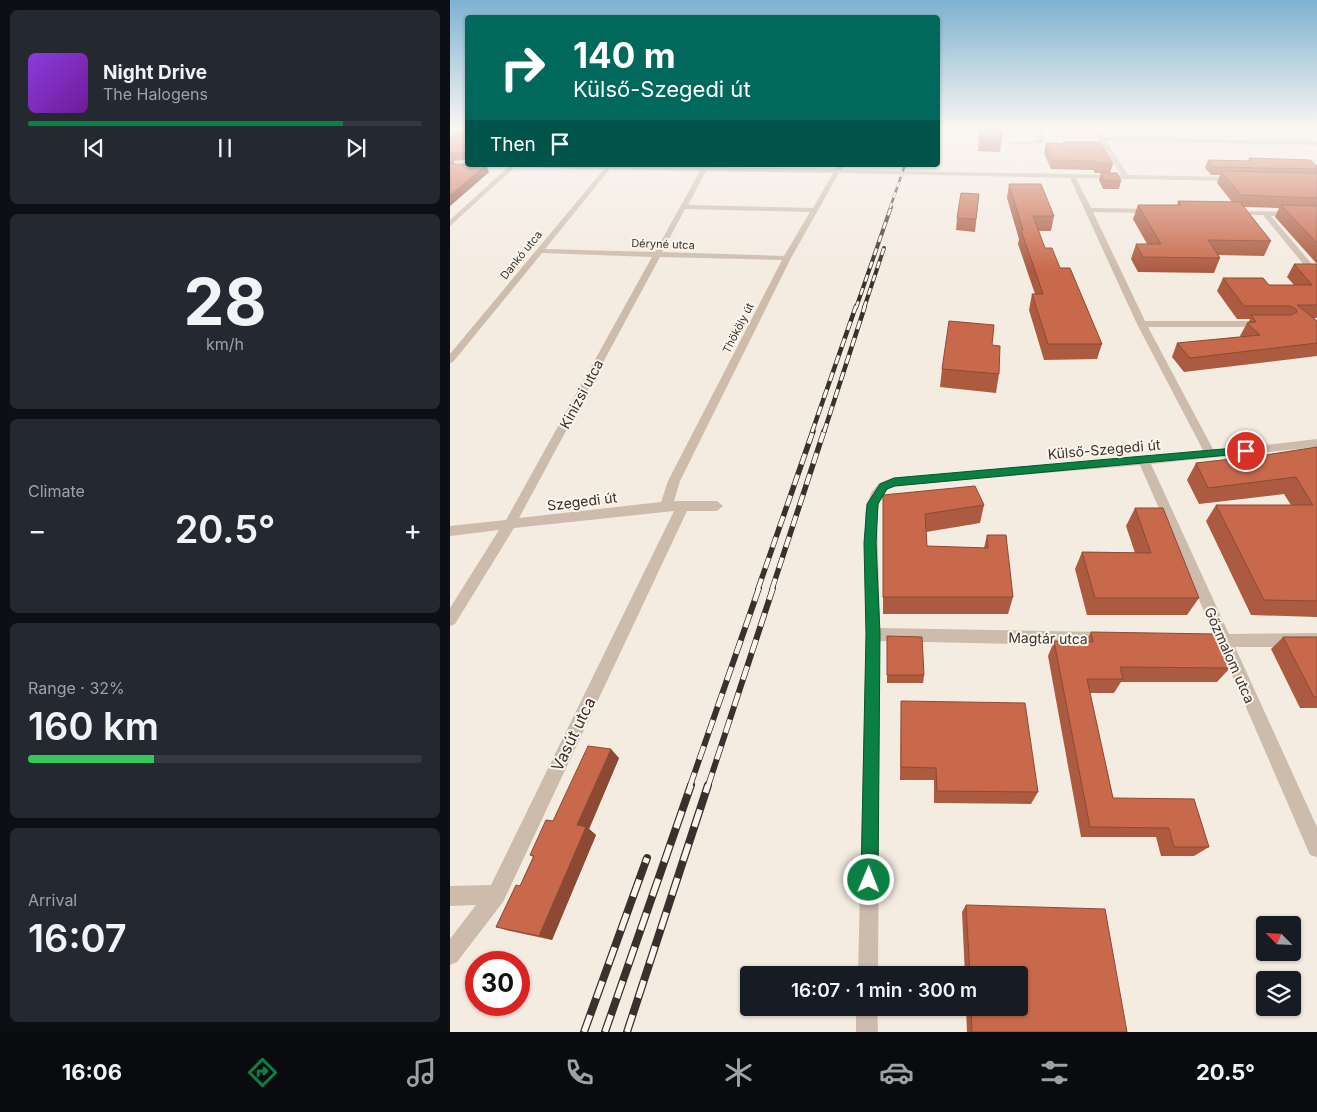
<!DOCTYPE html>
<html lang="en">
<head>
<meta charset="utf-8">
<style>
  body { margin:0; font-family:Inter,sans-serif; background:#242831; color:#f1f3f6; height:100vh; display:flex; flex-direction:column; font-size:19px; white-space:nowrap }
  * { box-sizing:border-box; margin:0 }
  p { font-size:16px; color:#9ea1a6 }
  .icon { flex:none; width:28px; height:28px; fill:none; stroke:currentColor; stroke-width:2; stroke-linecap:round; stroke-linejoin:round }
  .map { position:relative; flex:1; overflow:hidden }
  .drawer { display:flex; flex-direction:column; gap:10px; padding:10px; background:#0d0f14; width:450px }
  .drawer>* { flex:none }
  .top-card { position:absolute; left:15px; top:15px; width:475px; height:152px; border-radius:5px; box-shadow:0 1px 4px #0004; background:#00695c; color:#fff; overflow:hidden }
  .needle { width:32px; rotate:294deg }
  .buttons { position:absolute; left:806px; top:916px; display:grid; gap:10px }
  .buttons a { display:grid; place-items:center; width:45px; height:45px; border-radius:5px; background:#171b24; box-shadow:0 1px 4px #0004; font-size:25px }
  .speed { position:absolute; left:15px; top:951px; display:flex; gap:10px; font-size:25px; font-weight:700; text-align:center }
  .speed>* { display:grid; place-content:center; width:65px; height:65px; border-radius:50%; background:#171b24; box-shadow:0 1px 4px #0004; line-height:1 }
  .speed .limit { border:8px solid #d22; background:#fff; color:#111 }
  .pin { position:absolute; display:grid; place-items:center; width:42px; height:42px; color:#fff; margin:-21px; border:2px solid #fff; border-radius:50%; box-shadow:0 1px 5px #0007 }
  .me { position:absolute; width:55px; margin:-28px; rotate:1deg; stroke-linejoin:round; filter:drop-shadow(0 0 4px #0008) }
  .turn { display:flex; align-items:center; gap:18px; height:105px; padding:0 25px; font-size:22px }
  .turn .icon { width:65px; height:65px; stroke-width:2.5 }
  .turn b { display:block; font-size:35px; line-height:42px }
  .then { display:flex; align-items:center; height:48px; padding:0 25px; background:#0003; gap:10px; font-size:19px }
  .big { font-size:38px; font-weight:600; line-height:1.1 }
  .drawer .card { flex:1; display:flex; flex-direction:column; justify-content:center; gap:8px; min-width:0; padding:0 18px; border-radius:8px; background:#242831 }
  .drawer .dial { align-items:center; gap:0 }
  .dial b { font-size:65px; line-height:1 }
  .song { display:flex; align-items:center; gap:15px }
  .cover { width:60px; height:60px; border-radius:8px; background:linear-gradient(135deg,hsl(270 70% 55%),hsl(280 70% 35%)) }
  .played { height:5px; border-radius:2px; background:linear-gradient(90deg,#0b8043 80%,#363941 80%) }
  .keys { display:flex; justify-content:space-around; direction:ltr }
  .heat { display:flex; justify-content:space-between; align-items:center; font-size:28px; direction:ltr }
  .charge { height:8px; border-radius:4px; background:linear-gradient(90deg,#34c759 32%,#363941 0) }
  .trip { position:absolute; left:290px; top:966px; width:288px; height:50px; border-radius:5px; background:#171b24; box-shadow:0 1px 4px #0004; font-weight:600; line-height:50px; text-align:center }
  .menu { display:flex; height:80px; justify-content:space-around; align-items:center; background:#090b0e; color:#9ea1a6 }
  .menu .icon { width:35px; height:35px }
  .menu .active { color:#0b8043 }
  .menu b { font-size:22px; color:#f1f3f6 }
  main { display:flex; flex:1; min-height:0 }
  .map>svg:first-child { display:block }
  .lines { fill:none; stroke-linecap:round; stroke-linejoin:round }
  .minor { fill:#cdbbac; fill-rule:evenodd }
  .rail-far5-casing { stroke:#3b302b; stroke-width:2.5 }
  .rail-far4-casing { stroke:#3b302b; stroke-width:4 }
  .rail-far3-casing { stroke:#3b302b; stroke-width:4.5 }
  .rail-far2-casing { stroke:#3b302b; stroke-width:5.5 }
  .rail-far1-casing { stroke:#3b302b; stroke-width:6 }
  .rail-casing { stroke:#3b302b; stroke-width:8 }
  .rail-far5 { stroke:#fbf5ee; stroke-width:2; stroke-dasharray:5.5; stroke-linecap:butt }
  .rail-far4 { stroke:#fbf5ee; stroke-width:2.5; stroke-dasharray:7; stroke-linecap:butt }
  .rail-far3 { stroke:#fbf5ee; stroke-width:3; stroke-dasharray:9; stroke-linecap:butt }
  .rail-far2 { stroke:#fbf5ee; stroke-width:4; stroke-dasharray:11; stroke-linecap:butt }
  .rail-far1 { stroke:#fbf5ee; stroke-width:4.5; stroke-dasharray:14; stroke-linecap:butt }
  .rail { stroke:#fbf5ee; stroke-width:5.5; stroke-dasharray:18; stroke-linecap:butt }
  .wall { fill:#ac5a40 }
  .shaded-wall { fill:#8c4a34 }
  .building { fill:#c8694b; stroke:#8c4a34 }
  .route { fill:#0b8043; stroke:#07532c }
  .labels { text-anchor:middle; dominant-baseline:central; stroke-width:4; stroke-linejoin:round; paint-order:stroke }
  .far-street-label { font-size:11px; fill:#3b302b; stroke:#fbf5ee }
  .street-label { font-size:14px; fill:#3b302b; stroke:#fbf5ee }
  .near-street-label { font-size:16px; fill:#3b302b; stroke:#fbf5ee }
</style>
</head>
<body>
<main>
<section class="drawer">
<div class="card">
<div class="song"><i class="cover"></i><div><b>Night Drive</b><p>The Halogens</p></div></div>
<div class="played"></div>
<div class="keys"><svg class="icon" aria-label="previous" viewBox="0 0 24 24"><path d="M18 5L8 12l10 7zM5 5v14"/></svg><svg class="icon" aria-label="pause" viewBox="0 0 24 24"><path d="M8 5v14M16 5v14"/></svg><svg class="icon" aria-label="next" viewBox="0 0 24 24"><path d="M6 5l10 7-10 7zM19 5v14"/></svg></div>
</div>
<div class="card dial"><b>28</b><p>km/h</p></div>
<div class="card"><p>Climate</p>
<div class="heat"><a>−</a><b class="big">20.5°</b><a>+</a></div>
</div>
<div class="card"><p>Range · 32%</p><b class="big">160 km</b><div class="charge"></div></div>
<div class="card"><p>Arrival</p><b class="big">16:07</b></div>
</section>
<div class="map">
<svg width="867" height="1032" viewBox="0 0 867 1032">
  <rect width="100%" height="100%" fill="#f4ebe1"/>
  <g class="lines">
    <path class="minor" d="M587,128H593L595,139L592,143L561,145L558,143L588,140Z
      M642,128H648L654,137L867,141V145L656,141L678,175L785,177L788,179L785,181L626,178L641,208L702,209L706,211L702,213L643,212L695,321H812L817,324L812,327H698L764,451L867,439V447L701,464L779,634L867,633V647H785L867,827V857L860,855L770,647L748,646L746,641L748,636L764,634L690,465L444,486C432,491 430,500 427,513L430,628L653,632L658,634L660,639L658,644L653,646L430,641L428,975H408L416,634L415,513L421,493L429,483L443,478L754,452L687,324L620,178L389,173L341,258L230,481L224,501H267L273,506L267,511H237L53,902L7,962L0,965V939L26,905L0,906V886L41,885L224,511L64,528L5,624L0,626V608L49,530L0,536V526L56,520L202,257L92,253L3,362L0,363V354L154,169L65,167L0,226V220L58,167L50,165L252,167L253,165H259L258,167L385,169L388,165H394L392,170L671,175ZM160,169L250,171L205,252L95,249ZM256,171L383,173L363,208L238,205ZM235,209L360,212L334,256L212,252ZM210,257L332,260L218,481L211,502L69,518Z
      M0,162H18V165H20L0,166Z
      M779,211L867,212V216H821L867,270V277H864L813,215H782L778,213Z
      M406,1008H427L428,1032H406Z"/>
    <g class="rail-far5-casing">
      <path id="rail-far5" d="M440,208L455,165"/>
    </g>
    <g class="rail-far4-casing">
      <path id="rail-far4" d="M406,308L441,207
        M414,308L434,248"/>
    </g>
    <g class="rail-far3-casing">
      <path id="rail-far3" d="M362,432L406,306
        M374,432L415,306"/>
    </g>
    <g class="rail-far2-casing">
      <path id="rail-far2" d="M308,589L363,431
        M322,589L374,431"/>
    </g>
    <g class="rail-far1-casing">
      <path id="rail-far1" d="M240,786L309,588
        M258,786L323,588"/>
    </g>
    <g class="rail-casing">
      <path id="rail" d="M134,1032L197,858
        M155,1032L241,785
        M177,1032L258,785"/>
    </g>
    <use href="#rail-far5" class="rail-far5"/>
    <use href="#rail-far4" class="rail-far4"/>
    <use href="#rail-far3" class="rail-far3"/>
    <use href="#rail-far2" class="rail-far2"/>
    <use href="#rail-far1" class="rail-far1"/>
    <use href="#rail" class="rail"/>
  </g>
  <path class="wall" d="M18,128V159L16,160L3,161L5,164L39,172L0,206V136Z
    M530,128L552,138L550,152L528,151Z
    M613,142L663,164L660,173L671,181L669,189H653L649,180L651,173H645L643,170L601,169L594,153L596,143L613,144Z
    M799,158L867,166V264L825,217L829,208L794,207L821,241L814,256L768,255L770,258L764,273L688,272L681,259L686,244H697L683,219L688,205H727L728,201L782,202L767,183L770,175H761L755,168L758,160L798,161Z
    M559,184L604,216L601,231H589L595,248L610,268L652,344L647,359L594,360L579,310L582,294H585L568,244L569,239L557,198Z
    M529,194L525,232L506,230L507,218Z
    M844,264H867V318H864L867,321V356L734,372L722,357L727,343L791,337L790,336L797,323H798L800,319H787L767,291L773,278L819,285H844L837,277Z
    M542,345L549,374L546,393L490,387L492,369Z
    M867,447V617L801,615L756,521L766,505H841L834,494L749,504L737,480L746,463L816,455Z
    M433,495L534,505L530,523L476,532L477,546L534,548L537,535L563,597L558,614H433Z
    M685,508L749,598L737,615H637L625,569L632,552L685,553L676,526Z
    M641,632L780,668L767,682H671L664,693H640L663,798L759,847L744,856H711L706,837H631L598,656L604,641L636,642Z
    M437,636L474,675L473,683H437Z
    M833,637H867V708H850L821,649Z
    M451,701L588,792L581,804L484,803V780H450Z
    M169,758L139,829L146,835L102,940L60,931L46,927L70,886L83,857L80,855L103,821Z
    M516,905L677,1032H517L516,1008H569V975H515L512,912Z"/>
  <path class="shaded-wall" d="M18,150V159L16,160L13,153Z
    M3,160L6,168L0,170V162Z
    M36,165L39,172L0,206V195Z
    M161,749L169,758L139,829L146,835L102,940L89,936L127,825Z"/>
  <path class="building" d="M13,128H18V150L13,153H0V136Z
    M530,128H552V138L529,137Z
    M613,142H650L663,164L647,163L645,161L602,160L596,143L614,144Z
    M799,158L860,160L867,166V169L764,167L758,160L802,161Z
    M0,164L18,165H36L0,195Z
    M771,171L867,173V198L791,195Z
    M651,173H667L671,181H655Z
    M559,184H591L604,216H583L595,248H602L610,268H620L652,344H598L582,294H593L571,230H573Z
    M511,193L529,194L526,219L507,218Z
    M728,201L790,202L821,241L758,240L770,258L693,257L686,244H711L688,205H731Z
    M831,205L867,206V243Z
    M844,264H867V305H847L867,321V343L740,358L727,343L810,335L797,323L806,322L801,315H841L847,312L846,309L840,306H794L773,278H813L819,285H862Z
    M499,321L544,325L542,345L550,346L549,374L492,369Z
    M867,447V601L814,600L766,505H863L846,477L758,488L746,463L816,455Z
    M525,486L534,505L475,514L477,546L538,548L537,535H556L563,597H433V495Z
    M685,508H713L749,598H645L632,552L701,553Z
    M641,632L766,634L780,668L670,667L673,679H637L663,798L744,799L759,847H724L719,828L640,827L604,641L643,642Z
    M437,636L472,637L474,675H437Z
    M833,637H867V697H864Z
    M451,701L575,703L588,792L487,791L486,768L451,767Z
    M138,746L161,749L127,825L136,827L89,936L46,927L66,885L70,886L84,856L80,855L96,820L103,821Z
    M516,905L655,909L677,1032H522L521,1008H569V975H520Z"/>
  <linearGradient id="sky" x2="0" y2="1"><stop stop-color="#7eb2d2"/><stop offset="0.47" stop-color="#faf6f2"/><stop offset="1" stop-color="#faf6f2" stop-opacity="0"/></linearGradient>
  <rect width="867" height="272" fill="url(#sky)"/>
  <path class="route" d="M796,447L801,451L800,453L445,486L437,489L428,504L426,543L430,634L428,880L425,886L419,889L413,886L411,880L416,634L414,543L417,504L430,484L444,478Z"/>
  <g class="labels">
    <g class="far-street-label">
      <text transform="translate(213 244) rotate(2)">Déryné utca</text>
      <text transform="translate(71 255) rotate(-51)">Dankó utca</text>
      <text transform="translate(288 328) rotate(-63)">Thököly út</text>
    </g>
    <g class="street-label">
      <text transform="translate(131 394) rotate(-62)">Kinizsi utca</text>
      <text transform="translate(654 449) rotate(-5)">Külső-Szegedi út</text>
      <text transform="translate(132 501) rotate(-7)">Szegedi út</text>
      <text transform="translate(598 638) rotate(1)">Magtár utca</text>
      <text transform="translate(780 655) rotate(66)">Gőzmalom utca</text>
    </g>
    <g class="near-street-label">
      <text transform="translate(123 734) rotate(-64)">Vasút utca</text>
    </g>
  </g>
</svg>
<div class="buttons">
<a><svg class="needle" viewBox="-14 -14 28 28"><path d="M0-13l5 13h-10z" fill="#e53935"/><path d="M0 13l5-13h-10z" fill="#9ea1a6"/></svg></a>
<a><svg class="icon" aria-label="layers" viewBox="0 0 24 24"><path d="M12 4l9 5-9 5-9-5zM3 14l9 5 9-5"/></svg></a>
</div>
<div class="speed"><div class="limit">30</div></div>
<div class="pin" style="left:796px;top:451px;background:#d93025"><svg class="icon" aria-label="arrive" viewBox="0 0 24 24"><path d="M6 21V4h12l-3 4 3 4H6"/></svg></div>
<svg class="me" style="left:419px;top:880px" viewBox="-20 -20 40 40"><circle r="17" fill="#0b8043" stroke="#fff" stroke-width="3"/><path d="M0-11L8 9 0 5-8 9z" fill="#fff"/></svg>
<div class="trip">16:07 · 1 min · 300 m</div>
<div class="top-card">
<div class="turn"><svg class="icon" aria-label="right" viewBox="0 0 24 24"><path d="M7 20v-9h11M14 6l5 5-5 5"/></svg><div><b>140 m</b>Külső-Szegedi út</div></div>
<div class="then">Then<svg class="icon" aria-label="arrive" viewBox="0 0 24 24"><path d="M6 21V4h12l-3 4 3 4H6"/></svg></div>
</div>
</div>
</main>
<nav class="menu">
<b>16:06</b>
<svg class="icon active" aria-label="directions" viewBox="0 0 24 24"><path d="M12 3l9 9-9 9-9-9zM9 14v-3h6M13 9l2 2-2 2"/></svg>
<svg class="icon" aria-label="music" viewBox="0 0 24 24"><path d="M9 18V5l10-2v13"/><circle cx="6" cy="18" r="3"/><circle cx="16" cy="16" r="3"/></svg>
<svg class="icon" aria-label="phone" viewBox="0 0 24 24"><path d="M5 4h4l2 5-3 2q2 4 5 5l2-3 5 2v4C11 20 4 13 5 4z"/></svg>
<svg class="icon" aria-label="climate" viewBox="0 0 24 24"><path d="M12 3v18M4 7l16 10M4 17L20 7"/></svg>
<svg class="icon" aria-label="car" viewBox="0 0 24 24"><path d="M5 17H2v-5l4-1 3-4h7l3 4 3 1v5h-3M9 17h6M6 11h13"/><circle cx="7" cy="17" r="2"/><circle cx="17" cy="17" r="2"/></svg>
<svg class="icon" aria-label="filters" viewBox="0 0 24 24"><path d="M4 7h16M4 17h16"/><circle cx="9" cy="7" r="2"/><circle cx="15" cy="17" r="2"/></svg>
<b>20.5°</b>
</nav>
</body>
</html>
